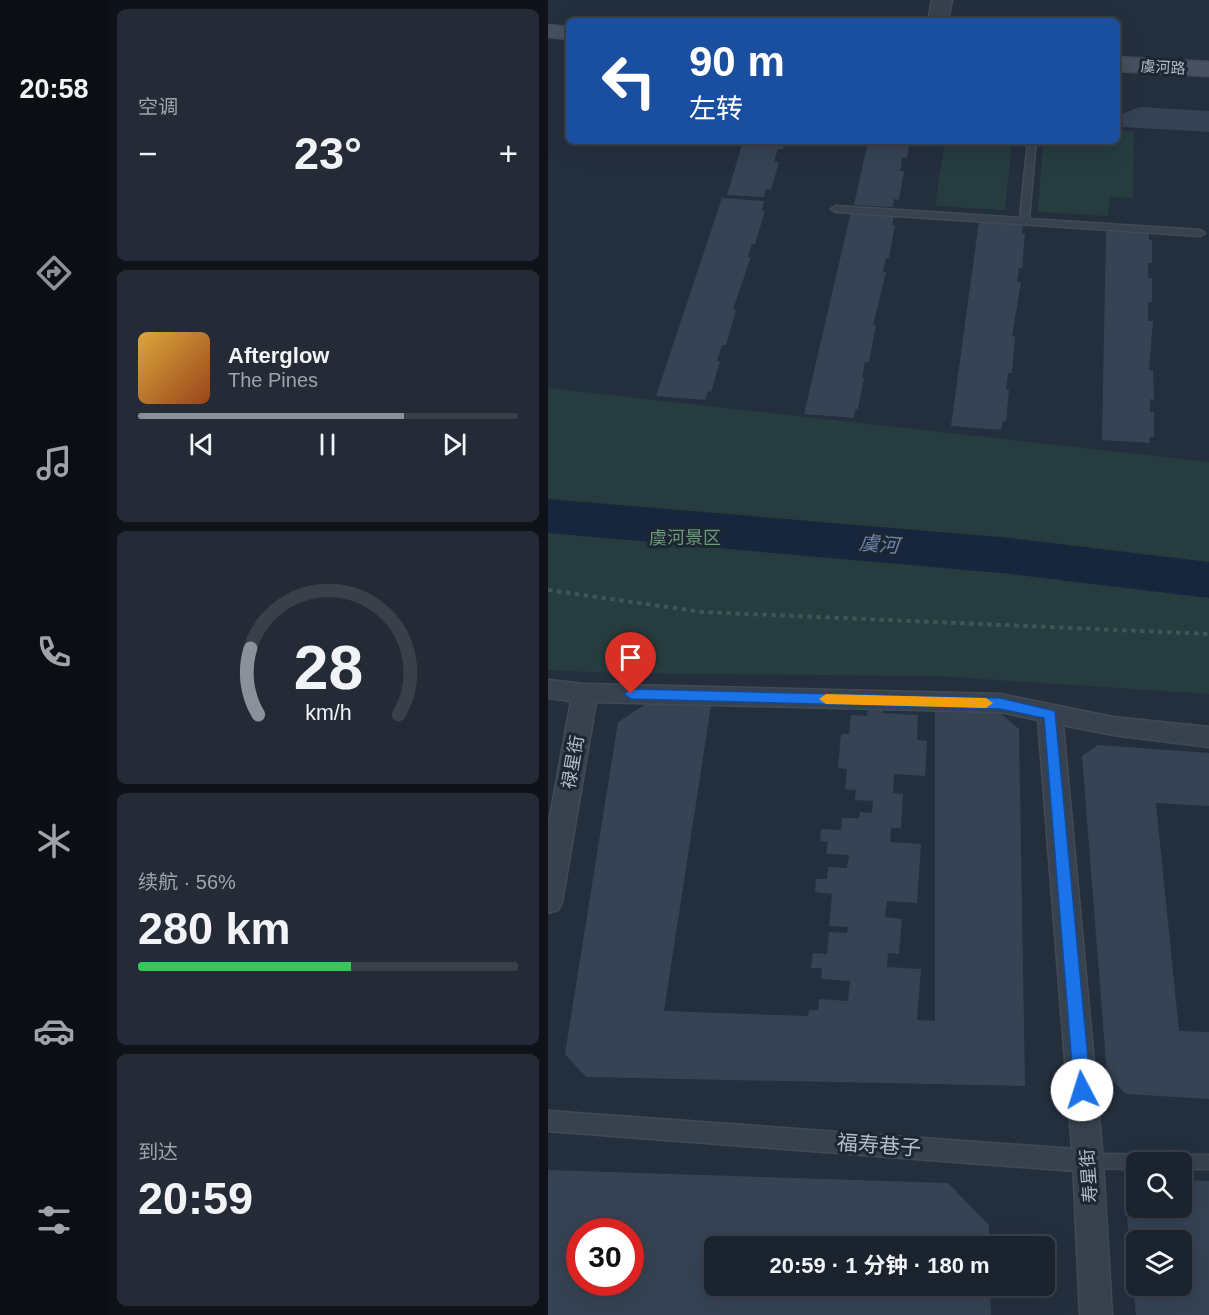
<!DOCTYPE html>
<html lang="zh">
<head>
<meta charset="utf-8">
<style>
  body { margin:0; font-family:Helvetica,"Noto Sans SC",sans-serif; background:#242b36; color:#f1f3f6; height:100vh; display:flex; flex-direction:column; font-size:22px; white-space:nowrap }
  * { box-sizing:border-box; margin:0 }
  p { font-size:20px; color:#a0a4aa }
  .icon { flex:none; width:33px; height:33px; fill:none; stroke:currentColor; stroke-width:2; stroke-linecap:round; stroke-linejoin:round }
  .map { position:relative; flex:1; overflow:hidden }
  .drawer { display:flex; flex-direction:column; gap:9px; padding:9px; background:#0f1319; width:440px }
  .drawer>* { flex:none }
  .top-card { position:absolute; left:18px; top:18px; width:554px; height:126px; border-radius:9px; box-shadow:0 6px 24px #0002,0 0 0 2px #39404a; background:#1a4fa0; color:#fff; overflow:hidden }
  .buttons { position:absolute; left:578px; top:1152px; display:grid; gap:12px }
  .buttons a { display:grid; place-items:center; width:66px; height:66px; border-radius:9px; background:#1b232e; box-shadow:0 6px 24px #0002,0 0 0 2px #39404a; font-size:30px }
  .speed { position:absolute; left:18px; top:1218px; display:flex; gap:12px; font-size:30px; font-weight:700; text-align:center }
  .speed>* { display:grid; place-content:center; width:78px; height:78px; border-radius:50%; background:#1b232e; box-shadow:0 6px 24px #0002,0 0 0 2px #39404a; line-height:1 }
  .speed .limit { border:9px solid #d22; background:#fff; color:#111 }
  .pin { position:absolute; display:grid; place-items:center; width:51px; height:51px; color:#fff; margin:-62px -26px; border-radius:50% 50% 50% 0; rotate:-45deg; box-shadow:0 0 6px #0007 }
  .pin .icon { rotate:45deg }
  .me { position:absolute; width:66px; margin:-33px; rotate:355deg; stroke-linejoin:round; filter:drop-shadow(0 0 4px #0008) }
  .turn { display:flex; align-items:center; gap:21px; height:126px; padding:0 24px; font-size:27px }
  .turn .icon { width:78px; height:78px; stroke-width:2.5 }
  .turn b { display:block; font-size:42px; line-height:51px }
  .big { font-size:45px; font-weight:700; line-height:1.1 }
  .drawer .widget { flex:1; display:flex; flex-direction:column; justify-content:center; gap:9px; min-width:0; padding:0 21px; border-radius:9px; background:#242b36 }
  .drawer .dial { align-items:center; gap:0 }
  .dial svg { height:156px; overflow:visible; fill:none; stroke:#39404a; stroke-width:7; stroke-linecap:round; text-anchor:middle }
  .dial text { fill:#f1f3f6; stroke:none }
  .song { display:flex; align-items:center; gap:18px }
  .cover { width:72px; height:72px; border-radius:9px; background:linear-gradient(135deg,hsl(40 70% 55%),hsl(20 70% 35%)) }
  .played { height:6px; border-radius:3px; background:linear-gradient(90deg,#8c9099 70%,#39404a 70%) }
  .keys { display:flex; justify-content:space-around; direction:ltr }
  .heat { display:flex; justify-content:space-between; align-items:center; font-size:33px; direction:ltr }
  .charge { height:9px; border-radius:4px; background:linear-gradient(90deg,#34c759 56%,#39404a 0) }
  .trip { position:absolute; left:156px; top:1236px; width:351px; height:60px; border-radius:9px; background:#1b232e; box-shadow:0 6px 24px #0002,0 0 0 2px #39404a; font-weight:700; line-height:60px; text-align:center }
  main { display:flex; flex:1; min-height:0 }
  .tab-bar { display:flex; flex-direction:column; width:108px; justify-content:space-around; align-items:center; background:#0b0e12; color:#a0a4aa }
  .tab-bar .icon { width:42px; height:42px }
  .tab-bar .selected { color:#8c9099 }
  .tab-bar b { font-size:27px; color:#f1f3f6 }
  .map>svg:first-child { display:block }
  .green { fill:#263c3f }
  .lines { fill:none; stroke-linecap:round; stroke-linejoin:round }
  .river { fill:#17263c; fill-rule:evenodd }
  .building { fill:#364354; fill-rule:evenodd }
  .service-casing { stroke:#414a57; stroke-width:3 }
  .pedestrian-casing { stroke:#414a57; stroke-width:3 }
  .minor-casing { stroke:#414a57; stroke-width:3 }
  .tertiary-casing { stroke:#414a57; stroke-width:3 }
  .secondary-casing { stroke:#414a57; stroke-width:3 }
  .path { stroke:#3f5557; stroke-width:4; stroke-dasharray:4.5 4.5; stroke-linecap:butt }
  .service { fill:#38414e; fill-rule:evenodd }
  .pedestrian { fill:#38414e; fill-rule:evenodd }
  .minor { fill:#38414e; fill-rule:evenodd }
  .tertiary { fill:#38414e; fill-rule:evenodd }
  .secondary { fill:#465061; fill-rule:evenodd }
  .route { fill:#1a73e8; stroke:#114b97; stroke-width:1.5 }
  .slow { fill:#f59e0b }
  .labels { text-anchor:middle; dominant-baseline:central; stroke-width:6; stroke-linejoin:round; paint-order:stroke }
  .far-street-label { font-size:15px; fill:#b4bcc9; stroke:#1d2633 }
  .park-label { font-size:18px; fill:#6b9a76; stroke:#1d2633 }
  .street-label { font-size:18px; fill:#b4bcc9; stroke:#1d2633 }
  .water-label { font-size:20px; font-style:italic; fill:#6d86a8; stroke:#1d2633 }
  .near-street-label { font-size:21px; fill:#b4bcc9; stroke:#1d2633 }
</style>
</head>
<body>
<main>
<nav class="tab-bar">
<b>20:58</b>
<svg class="icon selected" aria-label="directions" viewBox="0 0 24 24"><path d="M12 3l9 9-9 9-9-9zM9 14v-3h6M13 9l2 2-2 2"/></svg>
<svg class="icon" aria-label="music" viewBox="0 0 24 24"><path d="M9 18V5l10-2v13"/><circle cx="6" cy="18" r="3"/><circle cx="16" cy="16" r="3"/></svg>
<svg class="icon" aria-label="phone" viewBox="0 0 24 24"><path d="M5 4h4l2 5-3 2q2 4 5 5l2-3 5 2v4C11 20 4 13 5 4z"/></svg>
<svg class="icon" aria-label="climate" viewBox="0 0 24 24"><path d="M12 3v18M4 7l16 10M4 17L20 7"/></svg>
<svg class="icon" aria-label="car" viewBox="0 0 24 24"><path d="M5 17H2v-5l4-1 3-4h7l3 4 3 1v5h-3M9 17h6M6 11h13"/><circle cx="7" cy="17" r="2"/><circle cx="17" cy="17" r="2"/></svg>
<svg class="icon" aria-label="filters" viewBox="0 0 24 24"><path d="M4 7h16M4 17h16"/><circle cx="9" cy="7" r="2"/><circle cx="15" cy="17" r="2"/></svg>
</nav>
<section class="drawer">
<div class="widget"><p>空调</p>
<div class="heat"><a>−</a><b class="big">23°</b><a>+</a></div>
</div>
<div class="widget">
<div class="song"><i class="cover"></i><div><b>Afterglow</b><p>The Pines</p></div></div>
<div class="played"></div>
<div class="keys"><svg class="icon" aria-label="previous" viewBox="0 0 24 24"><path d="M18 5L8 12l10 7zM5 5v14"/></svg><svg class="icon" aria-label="pause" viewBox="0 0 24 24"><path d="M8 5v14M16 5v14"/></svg><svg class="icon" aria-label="next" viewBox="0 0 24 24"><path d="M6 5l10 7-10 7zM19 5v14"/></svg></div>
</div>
<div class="widget dial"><svg viewBox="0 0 100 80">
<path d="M14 69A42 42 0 1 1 86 69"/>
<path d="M14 69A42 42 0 0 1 10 35" stroke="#8c9099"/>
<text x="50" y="56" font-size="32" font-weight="700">28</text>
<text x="50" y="72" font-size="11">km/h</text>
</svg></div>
<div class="widget"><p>续航 · 56%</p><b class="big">280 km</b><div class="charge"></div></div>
<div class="widget"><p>到达</p><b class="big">20:59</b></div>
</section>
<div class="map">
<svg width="662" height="1315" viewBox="0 0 662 1315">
  <rect width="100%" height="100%" fill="#242f3e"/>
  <path class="green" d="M569,130L586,131L585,198L562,197L560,216L490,212L495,141H568Z
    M397,141H464L457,210L387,206Z
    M0,388L661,462V694L388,676L62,673L0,670Z"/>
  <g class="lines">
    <path class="river" d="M0,499L453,537L662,562V598L453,573L0,533Z"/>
  </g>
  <path class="building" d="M592,107L662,111V132L575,127L574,114Z
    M195,141H237L235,149H230L226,161L231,162L223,190L218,189L216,197L179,195Z
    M320,141H362L359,158H354L352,171H356L351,200L346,199L345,207L306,205Z
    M174,198L216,201L214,211H217L207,244H204L200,257H203L185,309L188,310L178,345H174L169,361H172L163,392L160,391L157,400L108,396Z
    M303,212L346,215L344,225H347L341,258H338L335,272H338L325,325H328L321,362H317L314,378H316L310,409H307L306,418L256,414Z
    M431,221L475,224L474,234H477L474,268H471L469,282H473L464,336H467L464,373H460L458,390H461L458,421H455L453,430L403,426Z
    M558,231L601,233V240H604V263H600V278H604V302H600V321H605L601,370H605L606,400L602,399V412H606V437H602V443L554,440Z
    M98,704L163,706L116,1011L260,1016L261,1010H270L271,999L300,1001L302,981L273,979L274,968H263L265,953L279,954L281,932L299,933L300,927L281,926L284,894L267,892L268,879H279L280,867L299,868L301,855L278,854L280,842L272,841L273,829L293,830L294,818H311L312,812L324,813L325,801L307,800L308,790L297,789L299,769L290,768L293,734H301L303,715L319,716L320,706L335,707L334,713L370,715L369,740L379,741L377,776L346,774L345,793L355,794L353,828H343L342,842L373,844L369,903L339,901L337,917L354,919L351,954L340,953L339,967L373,969L369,1020L387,1021V710L451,712L471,729L477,1086L38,1077L17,1054L70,722Z
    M550,745L662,753V806L608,803L631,1031L662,1032V1099L578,1094L559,1075L534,756Z
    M0,1170L400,1183L441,1225V1246H166V1286H442L443,1315H0ZM32,1232H82V1282H32Z
    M633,1180L662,1181V1315H588L578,1206L588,1196V1208H633ZM588,1240H633V1286H588Z"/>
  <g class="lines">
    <g class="service-casing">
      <path id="service" d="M480,141H488L481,219L652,230L657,233L652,236L288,212L283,209L288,206L472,218Z
        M540,1154L662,1155V1169H633V1162H588V1169L540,1168L535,1166L532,1161L535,1156Z"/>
    </g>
    <g class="pedestrian-casing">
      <path id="pedestrian" d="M0,1111L540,1150L548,1153L552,1161L548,1169L540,1172L0,1131Z"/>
    </g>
    <g class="minor-casing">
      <path id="minor" d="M0,680L37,684L452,694L565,717L662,727V747L565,735L515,725L555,1161L564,1315H532L525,1161L490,720L452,712L48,702L14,902L10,910L0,913V828L23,701L0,698Z"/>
    </g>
    <g class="tertiary-casing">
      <path id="tertiary" d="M384,0H404L400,21H380Z"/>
    </g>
    <g class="secondary-casing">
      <path id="secondary" d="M0,25L21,27V39L0,37Z
        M568,57L662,62V76L568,71Z"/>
    </g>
    <path class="path" d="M0,590L155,612L662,634"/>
    <use href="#service" class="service"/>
    <use href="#pedestrian" class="pedestrian"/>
    <use href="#minor" class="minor"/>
    <use href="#tertiary" class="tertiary"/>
    <use href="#secondary" class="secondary"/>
  </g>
  <path class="route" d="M83,689L452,698L507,711L543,1090L540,1096L534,1098L528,1096L526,1090L496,718L452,709L83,699L76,694Z"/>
  <path class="slow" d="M278,694L438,698L445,703L438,708L278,704L271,699Z"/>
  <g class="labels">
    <g class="far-street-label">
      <text transform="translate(615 67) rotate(3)">虞河路</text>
    </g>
    <g class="park-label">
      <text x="137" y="538">虞河景区</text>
    </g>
    <g class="street-label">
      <text transform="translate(25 762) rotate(-80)">禄星街</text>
      <text transform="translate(541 1176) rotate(-94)">寿星街</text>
    </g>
    <g class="water-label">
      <text transform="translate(331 544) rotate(5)">虞河</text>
    </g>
    <g class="near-street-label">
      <text transform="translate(331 1145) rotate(4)">福寿巷子</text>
    </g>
  </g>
</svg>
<div class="buttons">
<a><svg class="icon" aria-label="search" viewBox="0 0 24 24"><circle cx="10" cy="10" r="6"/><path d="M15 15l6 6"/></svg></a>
<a><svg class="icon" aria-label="layers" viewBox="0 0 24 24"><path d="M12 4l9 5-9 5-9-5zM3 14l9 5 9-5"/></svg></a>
</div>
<div class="speed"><div class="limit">30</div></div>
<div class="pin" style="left:83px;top:694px;background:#d93025"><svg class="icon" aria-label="arrive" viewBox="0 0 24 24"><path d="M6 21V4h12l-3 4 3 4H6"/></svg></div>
<svg class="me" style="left:534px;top:1090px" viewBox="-20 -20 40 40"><circle r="19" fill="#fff"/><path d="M0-13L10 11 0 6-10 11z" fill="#1a73e8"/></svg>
<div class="trip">20:59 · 1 分钟 · 180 m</div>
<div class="top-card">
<div class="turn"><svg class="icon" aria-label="left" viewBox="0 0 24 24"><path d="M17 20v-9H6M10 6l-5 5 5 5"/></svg><div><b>90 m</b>左转</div></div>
</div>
</div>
</main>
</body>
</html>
